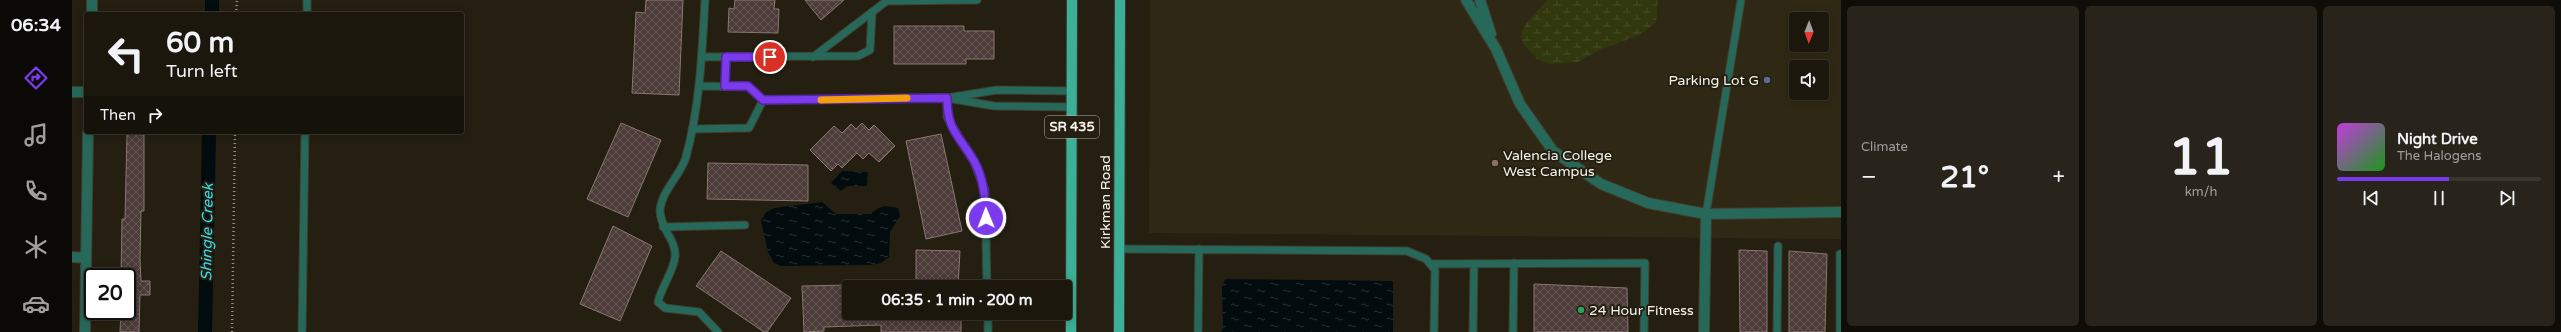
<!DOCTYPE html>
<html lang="en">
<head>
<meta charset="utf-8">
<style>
  body { margin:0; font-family:"Varela Round",sans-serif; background:#28241b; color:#f1f3f6; height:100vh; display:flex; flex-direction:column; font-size:15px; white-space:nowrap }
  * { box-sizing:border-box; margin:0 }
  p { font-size:13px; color:#a09f9d }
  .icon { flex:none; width:22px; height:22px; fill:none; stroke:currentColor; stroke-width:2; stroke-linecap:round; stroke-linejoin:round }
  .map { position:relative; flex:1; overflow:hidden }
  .drawer { display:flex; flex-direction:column; gap:6px; padding:6px; background:#0f0d07; width:720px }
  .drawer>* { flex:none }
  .guide { position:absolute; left:12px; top:12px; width:380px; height:122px; border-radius:4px; box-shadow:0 2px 10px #0003,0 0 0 1px #39362e; background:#1b170d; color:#f1f3f6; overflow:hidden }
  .needle { width:26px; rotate:181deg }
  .buttons { position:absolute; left:1717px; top:12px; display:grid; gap:8px }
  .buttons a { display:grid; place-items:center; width:40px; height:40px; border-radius:4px; background:#1b170d; box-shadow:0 2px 10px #0003,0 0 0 1px #39362e; font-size:20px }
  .speed { position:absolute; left:12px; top:268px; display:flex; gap:8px; font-size:20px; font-weight:700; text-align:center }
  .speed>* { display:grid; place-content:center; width:52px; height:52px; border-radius:50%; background:#1b170d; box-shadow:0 2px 10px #0003,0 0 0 1px #39362e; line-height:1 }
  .speed .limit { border:2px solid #111; border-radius:6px; background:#fff; color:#111 }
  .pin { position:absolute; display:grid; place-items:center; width:34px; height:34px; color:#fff; margin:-17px; border:2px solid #fff; border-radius:50%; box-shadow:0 1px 4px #0007 }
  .me { position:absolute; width:44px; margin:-22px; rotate:359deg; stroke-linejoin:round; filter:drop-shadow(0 0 3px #0008) }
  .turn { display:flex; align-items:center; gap:14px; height:84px; padding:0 16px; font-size:18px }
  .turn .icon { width:52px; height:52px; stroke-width:2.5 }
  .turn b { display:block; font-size:28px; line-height:34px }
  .then { display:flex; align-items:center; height:38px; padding:0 16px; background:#0003; gap:8px; font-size:15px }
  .big { font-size:30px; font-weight:800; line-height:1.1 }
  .drawer .tile { flex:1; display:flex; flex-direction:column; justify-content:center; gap:6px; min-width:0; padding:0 14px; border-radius:6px; background:#28241b }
  .drawer .dial { align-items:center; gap:0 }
  .dial b { font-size:52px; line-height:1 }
  .song { display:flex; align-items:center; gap:12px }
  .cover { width:48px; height:48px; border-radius:6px; background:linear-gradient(135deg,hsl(290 70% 55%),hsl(120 70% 35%)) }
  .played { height:4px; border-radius:2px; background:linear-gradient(90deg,#7c3aed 55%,#39362e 55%) }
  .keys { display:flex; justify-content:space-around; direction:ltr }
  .heat { display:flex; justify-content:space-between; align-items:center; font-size:22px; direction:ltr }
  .drawer .tiles { flex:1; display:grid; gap:6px; grid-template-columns:repeat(3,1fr) }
  .trip { position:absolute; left:770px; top:280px; width:230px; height:40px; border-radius:4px; background:#1b170d; box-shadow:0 2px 10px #0003,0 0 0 1px #39362e; font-weight:800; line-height:40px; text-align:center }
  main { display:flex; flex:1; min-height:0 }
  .menu { display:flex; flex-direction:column; width:72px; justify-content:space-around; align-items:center; background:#0b0905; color:#a09f9d }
  .menu .icon { width:28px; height:28px }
  .menu .active { color:#7c3aed }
  .menu b { font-size:18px; color:#f1f3f6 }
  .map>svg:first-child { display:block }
  .built { fill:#2f2814; fill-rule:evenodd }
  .wetland { fill:url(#wetland-marsh) }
  .water { fill:url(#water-ripples) }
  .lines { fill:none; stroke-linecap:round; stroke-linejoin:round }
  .canal { stroke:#020c0e; stroke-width:14 }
  .building { fill:url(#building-cross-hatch); stroke:#897672 }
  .service-casing { stroke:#413d2f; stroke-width:9 }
  .minor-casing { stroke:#413d2f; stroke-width:12 }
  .tertiary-casing { stroke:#413d2f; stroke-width:12 }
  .primary-casing { stroke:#413d2f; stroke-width:12 }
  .path { stroke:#949085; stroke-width:2.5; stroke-dasharray:1 3; stroke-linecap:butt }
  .service { stroke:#26695b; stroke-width:7 }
  .minor { stroke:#26695b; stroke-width:10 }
  .tertiary { stroke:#26695b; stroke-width:10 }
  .primary { stroke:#3baf98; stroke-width:10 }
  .route-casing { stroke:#51269a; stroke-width:10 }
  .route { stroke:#7c3aed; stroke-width:7 }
  .slow { stroke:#f59e0b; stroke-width:7 }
  .service-dot { fill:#5c6f8a; stroke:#241f11; stroke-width:1.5 }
  .education-dot { fill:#8d6e63; stroke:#241f11; stroke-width:1.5 }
  .leisure-dot { fill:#2e9e5b; stroke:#241f11; stroke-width:1.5 }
  .labels { text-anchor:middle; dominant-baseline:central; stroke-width:4; stroke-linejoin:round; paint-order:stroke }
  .shield { fill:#241f11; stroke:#b7b3a9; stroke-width:1 }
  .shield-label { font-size:13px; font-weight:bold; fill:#f6f3ea }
  .poi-label { font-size:14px; fill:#f6f3ea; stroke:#241f11; text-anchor:start }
  .street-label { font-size:14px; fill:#f6f3ea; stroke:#241f11 }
  .water-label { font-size:15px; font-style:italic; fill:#39dbea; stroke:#241f11 }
</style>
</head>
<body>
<main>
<nav class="menu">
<b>06:34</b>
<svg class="icon active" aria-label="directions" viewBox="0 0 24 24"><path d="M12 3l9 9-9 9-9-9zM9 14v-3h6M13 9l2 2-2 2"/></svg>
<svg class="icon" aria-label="music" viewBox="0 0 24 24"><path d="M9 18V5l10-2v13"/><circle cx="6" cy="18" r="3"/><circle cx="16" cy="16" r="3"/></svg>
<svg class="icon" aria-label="phone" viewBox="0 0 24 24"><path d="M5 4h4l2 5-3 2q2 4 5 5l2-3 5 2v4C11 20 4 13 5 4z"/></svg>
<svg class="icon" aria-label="climate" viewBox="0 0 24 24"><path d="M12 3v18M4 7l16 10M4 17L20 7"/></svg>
<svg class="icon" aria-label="car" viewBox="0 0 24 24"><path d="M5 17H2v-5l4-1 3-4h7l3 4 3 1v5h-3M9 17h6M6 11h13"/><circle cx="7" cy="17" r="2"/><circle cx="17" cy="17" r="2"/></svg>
</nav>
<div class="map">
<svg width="1769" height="332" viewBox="0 0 1769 332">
  <defs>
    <pattern id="wetland-marsh" width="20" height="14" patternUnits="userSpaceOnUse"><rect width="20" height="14" fill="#32380d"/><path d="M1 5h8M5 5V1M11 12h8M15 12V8" fill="none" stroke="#464c25"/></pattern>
    <pattern id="water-ripples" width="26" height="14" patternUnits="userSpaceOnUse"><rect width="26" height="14" fill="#020c0e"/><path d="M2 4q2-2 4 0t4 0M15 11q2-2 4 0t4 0" fill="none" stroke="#283031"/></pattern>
    <pattern id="building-cross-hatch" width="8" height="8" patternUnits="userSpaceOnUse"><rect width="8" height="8" fill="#4c3b38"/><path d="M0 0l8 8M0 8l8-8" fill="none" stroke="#665855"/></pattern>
  </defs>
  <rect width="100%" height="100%" fill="#241f11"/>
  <path class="built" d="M1078,0H1769V239L1077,233ZM1724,19H1750V45H1724ZM1724,67H1750V93H1724Z"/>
  <path class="wetland" d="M1475,0H1586L1584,22L1568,35L1529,49L1506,62L1478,64L1465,59L1450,42L1449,33L1455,22Z"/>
  <path class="water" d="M770,171L796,172L795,186H775L769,191L759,183Z
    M750,202L764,214H799C808,205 814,205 826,208L828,216L818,232L817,257L809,263L798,265L709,266L702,263L696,252L689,221L694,212L702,208Z
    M1153,279L1321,281V332H1149L1151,328L1150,287Z"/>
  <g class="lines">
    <path class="canal" d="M140,14V0
      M133,332L137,132"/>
  </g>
  <path class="building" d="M574,0H611L607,95L560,93L564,12L573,13Z
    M663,0H703L702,9H707L706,33L656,32L657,8L662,9Z
    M733,0H772L749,20Z
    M822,26H892V31H922V59H894V64H822Z
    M549,123L589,140L556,217L515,199Z
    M790,123L797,130L802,125L823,146L807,162L797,153L791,159L785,153L770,168L766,164L759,171L738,150L762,126L770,133L779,124L784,129Z
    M55,134L72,135V211H69L68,259L69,281H78V295H68L67,332H48L49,311H55V277H49L50,219H53Z
    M869,134L890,231L854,239L834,141Z
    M636,163L736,165V201L635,199Z
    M541,226L580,246L548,321L508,304Z
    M844,250L888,251L886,287H844Z
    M1667,250L1695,251V332H1668Z
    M649,251L719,298L695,332H692L624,286Z
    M1717,251L1755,254L1753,332H1717Z
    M1462,284L1555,288L1556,332H1462Z
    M777,285V313H889V332H809V325L752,327V331L732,332L730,286Z"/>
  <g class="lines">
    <g class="service-casing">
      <path id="service" d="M633,0C630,53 628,105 614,157C609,175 589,191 588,211C588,228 605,241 603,257C602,270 589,288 586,302L593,308L627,312L646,332
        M814,1L905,0
        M235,14V0
        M630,57L786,56L798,50L800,12
        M741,57L816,0
        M629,86L676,87L691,100L875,98L925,90L1000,91
        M653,86L654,57
        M875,98V117L902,162L913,190L915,287
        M881,99L922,106L1000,107
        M620,129L677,128L691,100
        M1634,214L1669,0
        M591,227L673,225
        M1047,249L1335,251L1354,259L1363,270L1362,332
        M1358,264L1573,263L1572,332
        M916,313V332
        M230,332L233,132
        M1126,332L1127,249
        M1401,332L1402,264
        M1441,332L1442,263
        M1705,332L1706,246
        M1768,332V254"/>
    </g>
    <g class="minor-casing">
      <path id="minor" d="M20,14V0
        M0,92H14
        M0,257L14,258
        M13,332L16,132"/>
    </g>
    <g class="tertiary-casing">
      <path id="tertiary" d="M1394,0L1424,49L1448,104L1481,151L1529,184L1576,203L1634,214L1769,212
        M1408,0L1419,34
        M1632,332L1634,214"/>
    </g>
    <g class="primary-casing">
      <path id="primary" d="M999,332L1000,0
        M1047,332L1048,0"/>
    </g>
    <path class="path" d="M164,14L165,0
      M160,332L163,132"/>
    <use href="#service" class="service"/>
    <use href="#minor" class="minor"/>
    <use href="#tertiary" class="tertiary"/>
    <use href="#primary" class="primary"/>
  </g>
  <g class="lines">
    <g class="route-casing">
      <path id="route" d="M698,57H654L653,86H676L691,100L875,98C875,131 887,135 902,161C912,179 913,197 914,218"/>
    </g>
    <use href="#route" class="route"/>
    <path class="slow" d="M749,100L835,98"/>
  </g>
  <circle class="service-dot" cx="1695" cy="80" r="4"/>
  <circle class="education-dot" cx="1423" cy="163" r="4"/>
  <circle class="leisure-dot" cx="1509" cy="310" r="4"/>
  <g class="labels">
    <rect class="shield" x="973" y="116" width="54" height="22" rx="3"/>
    <g class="shield-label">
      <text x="1000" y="127">SR 435</text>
    </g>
    <g class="poi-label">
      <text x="1687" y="80" text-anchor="end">Parking Lot G</text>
      <text x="1431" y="155">Valencia College<tspan x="1431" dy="16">West Campus</tspan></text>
      <text x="1517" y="310">24 Hour Fitness</text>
    </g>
    <g class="street-label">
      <text transform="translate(1033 202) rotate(-90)">Kirkman Road</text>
    </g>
    <g class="water-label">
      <text transform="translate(135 232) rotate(-89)">Shingle Creek</text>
    </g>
  </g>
</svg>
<div class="buttons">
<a><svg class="needle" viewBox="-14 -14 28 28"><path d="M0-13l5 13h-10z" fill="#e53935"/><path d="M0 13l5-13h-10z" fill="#a09f9d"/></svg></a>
<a><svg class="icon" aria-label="sound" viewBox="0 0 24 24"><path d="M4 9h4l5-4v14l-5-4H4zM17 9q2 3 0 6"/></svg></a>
</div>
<div class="speed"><div class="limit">20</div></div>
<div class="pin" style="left:698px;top:57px;background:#d93025"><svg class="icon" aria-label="arrive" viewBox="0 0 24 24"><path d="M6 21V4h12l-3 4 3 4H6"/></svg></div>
<svg class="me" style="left:914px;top:218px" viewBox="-20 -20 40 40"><circle r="17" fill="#7c3aed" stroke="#fff" stroke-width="3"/><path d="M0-11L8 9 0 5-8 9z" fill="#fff"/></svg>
<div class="trip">06:35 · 1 min · 200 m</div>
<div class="guide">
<div class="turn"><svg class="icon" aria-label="left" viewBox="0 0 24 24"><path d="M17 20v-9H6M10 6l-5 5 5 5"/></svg><div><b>60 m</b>Turn left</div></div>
<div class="then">Then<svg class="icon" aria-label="right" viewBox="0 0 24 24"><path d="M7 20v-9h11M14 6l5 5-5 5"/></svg></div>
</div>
</div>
<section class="drawer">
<div class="tiles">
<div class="tile"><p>Climate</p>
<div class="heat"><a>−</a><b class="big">21°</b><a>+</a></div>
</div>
<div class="tile dial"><b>11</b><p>km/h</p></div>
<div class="tile">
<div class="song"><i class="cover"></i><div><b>Night Drive</b><p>The Halogens</p></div></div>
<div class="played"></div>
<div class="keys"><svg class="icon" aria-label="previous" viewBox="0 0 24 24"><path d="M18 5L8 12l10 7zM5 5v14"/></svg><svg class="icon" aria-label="pause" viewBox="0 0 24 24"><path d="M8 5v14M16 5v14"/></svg><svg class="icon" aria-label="next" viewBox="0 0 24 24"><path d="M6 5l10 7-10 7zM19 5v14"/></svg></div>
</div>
</div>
</section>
</main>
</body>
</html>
